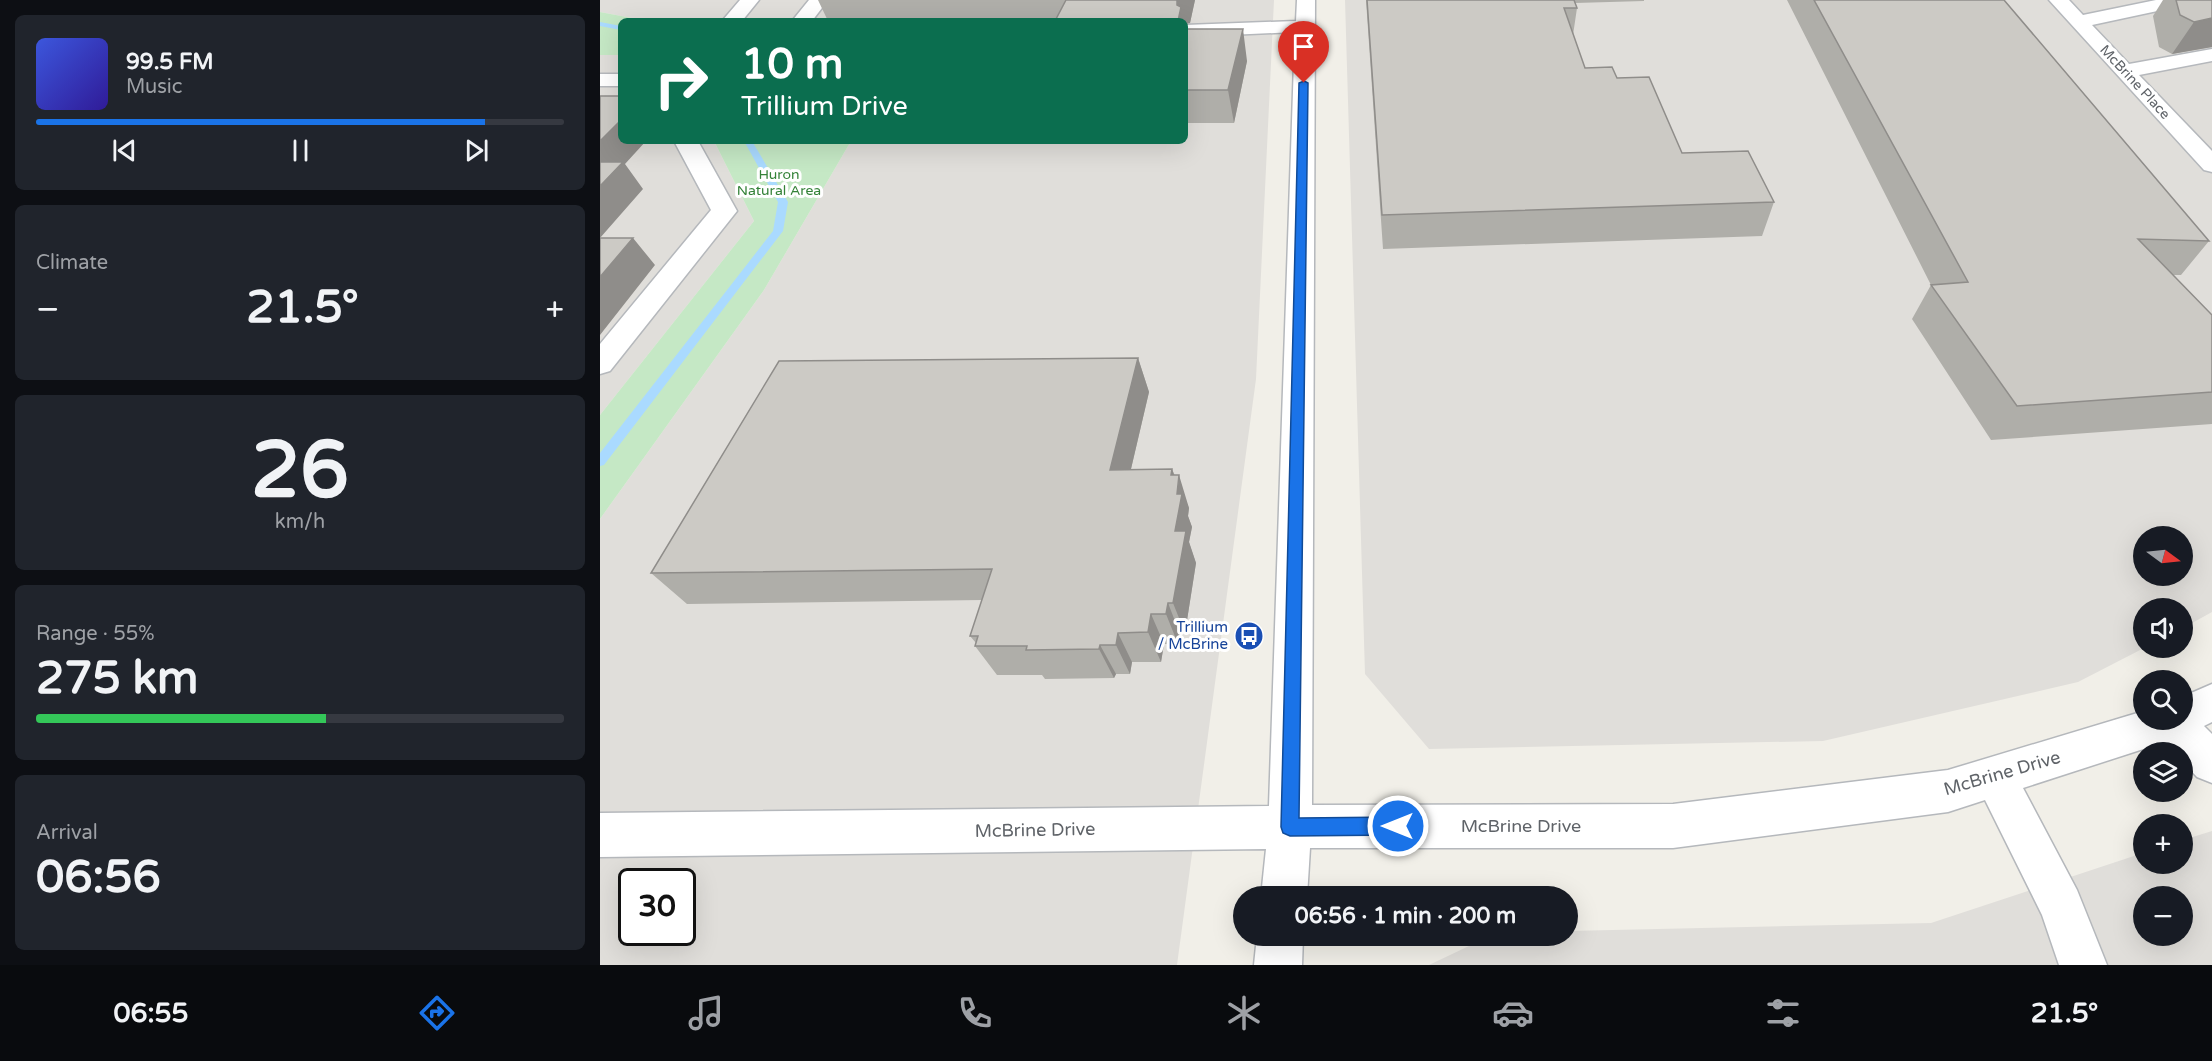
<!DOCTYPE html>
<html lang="en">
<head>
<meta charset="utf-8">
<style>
  body { margin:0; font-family:"Varela Round",sans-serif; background:#20242c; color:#f1f3f6; height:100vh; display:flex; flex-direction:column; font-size:22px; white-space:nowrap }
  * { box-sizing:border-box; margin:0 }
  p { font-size:20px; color:#9ea1a6 }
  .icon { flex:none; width:33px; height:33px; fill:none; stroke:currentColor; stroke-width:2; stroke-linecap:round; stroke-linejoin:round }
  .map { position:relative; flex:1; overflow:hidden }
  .side { display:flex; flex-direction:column; gap:15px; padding:15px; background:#0d0f14; width:600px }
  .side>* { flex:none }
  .hud { position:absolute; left:18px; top:18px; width:570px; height:126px; border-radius:9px; box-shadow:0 6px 24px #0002; background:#0b6e4f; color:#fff; overflow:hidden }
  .needle { width:39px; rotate:105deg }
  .controls { position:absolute; left:1533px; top:526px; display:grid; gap:12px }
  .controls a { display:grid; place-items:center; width:60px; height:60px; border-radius:50%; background:#171b24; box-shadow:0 6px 24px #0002; font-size:30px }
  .speed { position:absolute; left:18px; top:868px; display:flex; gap:12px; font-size:30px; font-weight:700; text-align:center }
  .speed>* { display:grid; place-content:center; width:78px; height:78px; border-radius:50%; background:#171b24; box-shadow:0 6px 24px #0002; line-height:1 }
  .speed .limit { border:3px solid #111; border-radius:9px; background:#fff; color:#111 }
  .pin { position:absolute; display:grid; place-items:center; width:51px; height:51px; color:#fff; margin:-62px -26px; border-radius:50% 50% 50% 0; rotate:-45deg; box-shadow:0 0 6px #0007 }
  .pin .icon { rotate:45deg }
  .me { position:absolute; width:66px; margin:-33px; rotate:270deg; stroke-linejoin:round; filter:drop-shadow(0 0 4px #0008) }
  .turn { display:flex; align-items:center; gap:21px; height:126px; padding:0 24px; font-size:27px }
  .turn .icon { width:78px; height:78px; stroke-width:2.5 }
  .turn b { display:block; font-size:42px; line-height:51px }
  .big { font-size:45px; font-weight:700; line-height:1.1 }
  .side .widget { flex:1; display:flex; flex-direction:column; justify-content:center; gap:9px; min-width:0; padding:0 21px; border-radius:9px; background:#20242c }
  .side .dial { align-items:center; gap:0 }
  .dial b { font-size:78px; line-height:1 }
  .song { display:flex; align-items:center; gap:18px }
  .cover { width:72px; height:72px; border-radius:9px; background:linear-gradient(135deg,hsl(230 70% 55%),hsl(250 70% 35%)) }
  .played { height:6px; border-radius:3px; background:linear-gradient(90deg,#1a73e8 85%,#363941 85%) }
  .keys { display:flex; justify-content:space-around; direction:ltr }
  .heat { display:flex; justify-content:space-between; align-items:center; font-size:33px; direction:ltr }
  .charge { height:9px; border-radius:4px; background:linear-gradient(90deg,#34c759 55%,#363941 0) }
  .trip { position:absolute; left:633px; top:886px; width:345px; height:60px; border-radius:30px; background:#171b24; box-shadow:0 6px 24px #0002; font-weight:700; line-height:60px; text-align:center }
  .tab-bar { display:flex; height:96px; justify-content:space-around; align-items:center; background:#090b0e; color:#9ea1a6 }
  .tab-bar .icon { width:42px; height:42px }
  .tab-bar .active { color:#1a73e8 }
  .tab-bar b { font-size:27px; color:#f1f3f6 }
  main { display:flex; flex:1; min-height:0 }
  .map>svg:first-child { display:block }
  .industrial { fill:#e0deda; fill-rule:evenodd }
  .green { fill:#c5e8c5 }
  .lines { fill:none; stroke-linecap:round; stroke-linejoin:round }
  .stream { fill:#aadaff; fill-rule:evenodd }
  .minor-casing { stroke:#b5b8bc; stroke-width:3 }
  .minor { fill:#fff; fill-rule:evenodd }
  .wall { fill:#afaea9 }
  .shaded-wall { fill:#8f8d8a }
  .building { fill:#cccac5; stroke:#8f8d8a; stroke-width:1.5 }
  .route { fill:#1a73e8; stroke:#114b97; stroke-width:1.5 }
  .labels { text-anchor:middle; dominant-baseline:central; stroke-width:6; stroke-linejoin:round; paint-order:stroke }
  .far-street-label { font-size:14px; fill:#5f6368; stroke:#fff }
  .far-park-label { font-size:14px; fill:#348238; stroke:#fff }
  .transit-label { font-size:15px; fill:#164399; stroke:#fff; text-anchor:end }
  .near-street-label { font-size:18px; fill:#5f6368; stroke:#fff }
</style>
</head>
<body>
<main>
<section class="side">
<div class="widget">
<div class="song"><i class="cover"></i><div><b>99.5 FM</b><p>Music</p></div></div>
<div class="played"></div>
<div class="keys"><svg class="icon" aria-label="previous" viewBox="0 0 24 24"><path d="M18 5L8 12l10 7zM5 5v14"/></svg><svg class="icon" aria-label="pause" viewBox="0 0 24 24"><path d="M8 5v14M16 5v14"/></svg><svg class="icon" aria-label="next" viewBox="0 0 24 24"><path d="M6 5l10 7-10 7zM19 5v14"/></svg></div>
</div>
<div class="widget"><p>Climate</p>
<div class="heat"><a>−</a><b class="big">21.5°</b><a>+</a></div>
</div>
<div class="widget dial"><b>26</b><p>km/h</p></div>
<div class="widget"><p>Range · 55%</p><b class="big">275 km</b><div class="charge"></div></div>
<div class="widget"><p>Arrival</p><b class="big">06:56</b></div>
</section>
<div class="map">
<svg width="1612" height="965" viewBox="0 0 1612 965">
  <rect width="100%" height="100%" fill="#f1efe8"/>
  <path class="industrial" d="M0,0H674L656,379L577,965H0V519L164,290L251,141H585V21H48L0,12ZM32,882H82V933H32Z
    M745,0H1612V612L1583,628L1582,609H1544V648L1478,682L1223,741L829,749L765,674ZM1544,537H1582V576H1544Z
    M0,55H21V141H114L154,221L0,415Z
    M1612,831V965H829L890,936H968V931L1331,923L1543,853L1544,864H1582L1583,840ZM1544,897H1582V936H1544Z"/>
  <path class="green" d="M0,12L48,21H21V55H0Z
    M114,141H251L164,290L0,519V415L154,221Z"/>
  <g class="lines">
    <path class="stream" d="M0,22L21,26V30L0,26Z
      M144,141H152L188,202L183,231L4,465L0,466V453L173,231L178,202Z"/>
    <g class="minor-casing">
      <path id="minor" d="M140,0H159L142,21H122Z
        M209,0H228L212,21H192Z
        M697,0H715L712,805L1073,804L1348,770L1544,711V720H1582V697L1612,684V722L1604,726L1612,734V783L1597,777L1582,761V753H1575L1565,742L1423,788L1477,890L1507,965H1459L1442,915L1385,800L1348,812L1073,848H710L707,897H661L666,849L0,857V813L669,806L695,32L585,37V25L696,21Z
        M1449,0H1469L1483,15L1556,0H1592L1590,4L1492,25L1529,64L1612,49V61L1539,75L1612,151V172L1604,170Z
        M0,74H21V86H0Z
        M74,141H98L137,211L10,371L0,374V344L111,210Z
        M657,936H703L702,965H654Z"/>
    </g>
    <use href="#minor" class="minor"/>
  </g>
  <path class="wall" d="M218,0H595L590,23L585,21H228Z
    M766,0H1044V1L975,3L977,8L973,35L985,68L1017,78L1082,153L1174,202L1162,236L783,249Z
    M1187,0H1404L1609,241L1581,275H1573L1612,315V424L1391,440L1312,319L1331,285Z
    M1563,0H1612V47L1572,54L1559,47L1553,16Z
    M585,29L647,61L634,123H585Z
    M538,358L549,392L531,469H572L589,508L588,516L592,527L589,542L596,563L585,633L580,634L578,644H564L561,662H532L530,674H516L514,678L445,679L442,675H397L375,646L376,643L370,636L382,600L87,604L51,573Z"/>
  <path class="shaded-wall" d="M577,0H595L590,23L585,24V21H578Z
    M1612,18V47L1572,54L1594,22Z
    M643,29L647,61L634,123L628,90Z
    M21,120V141H46L25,164L43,189L0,238V141Z
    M33,238L55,265L0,335V277Z
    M538,358L549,392L523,503L510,470Z
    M572,469L578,486L579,475L589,508L588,516L592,527L589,542L596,563L585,633L573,603L575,531L571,475Z
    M568,603L580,634L578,644L566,614Z
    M551,614L564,644L561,662L548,632Z
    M518,633L532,662L530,674L516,645Z
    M500,645L516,674L514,678L499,649Z"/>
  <path class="building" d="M466,0H577V5L581,7L578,21H455Z
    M767,0H974L977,8H964L985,68L1012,67L1017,78L1049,77L1082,153L1148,151L1174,202L782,215Z
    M1214,0H1404L1609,241L1538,239L1612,315V392L1417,406L1331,285L1368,282Z
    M1576,0H1612V18L1594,22L1580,15Z
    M585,29H643L628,90H585Z
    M0,96H21V120L0,141Z
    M0,162H23L0,186Z
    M0,238H33L0,277Z
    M538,358L510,470L572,469L571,475H579L577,494H582L575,531H586L573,603H568L566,614H551L548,632L518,633L516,645H500L499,649L426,650L427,646H375L378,636H370L392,569L51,573L179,361Z"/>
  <path class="route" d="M704,81L708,83L699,818L798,817L805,820L807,826L805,833L798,835L690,836L683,833L681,827L699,83Z"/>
  <defs>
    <g id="bus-disc" transform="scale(1.5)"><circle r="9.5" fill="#1a4fb4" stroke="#fff"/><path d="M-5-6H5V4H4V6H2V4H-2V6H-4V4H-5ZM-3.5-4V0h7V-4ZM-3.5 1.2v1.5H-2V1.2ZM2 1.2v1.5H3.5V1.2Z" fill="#fff"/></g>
  </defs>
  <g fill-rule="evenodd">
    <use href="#bus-disc" x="649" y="636"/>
  </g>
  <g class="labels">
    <g class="far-street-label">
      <text transform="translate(1535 82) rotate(47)">McBrine Place</text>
    </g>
    <g class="far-park-label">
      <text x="179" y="174">Huron<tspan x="179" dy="16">Natural Area</tspan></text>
    </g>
    <g class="transit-label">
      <text x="628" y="627">Trillium<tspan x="628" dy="17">/ McBrine</tspan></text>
    </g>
    <g class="near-street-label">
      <text transform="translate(1402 773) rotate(-16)">McBrine Drive</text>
      <text x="921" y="826">McBrine Drive</text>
      <text transform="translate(435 830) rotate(-1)">McBrine Drive</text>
    </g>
  </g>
</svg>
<div class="controls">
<a><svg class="needle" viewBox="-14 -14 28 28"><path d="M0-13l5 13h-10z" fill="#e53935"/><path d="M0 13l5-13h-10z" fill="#9ea1a6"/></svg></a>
<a><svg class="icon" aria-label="sound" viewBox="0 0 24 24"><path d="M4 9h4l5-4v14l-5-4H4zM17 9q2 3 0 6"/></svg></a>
<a><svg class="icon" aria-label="search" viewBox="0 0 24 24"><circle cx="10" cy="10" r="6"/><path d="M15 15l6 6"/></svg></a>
<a><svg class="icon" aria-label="layers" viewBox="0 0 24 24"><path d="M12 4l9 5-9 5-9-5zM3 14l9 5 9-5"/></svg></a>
<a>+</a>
<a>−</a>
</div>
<div class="speed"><div class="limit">30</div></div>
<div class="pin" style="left:704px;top:83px;background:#d93025"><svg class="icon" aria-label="arrive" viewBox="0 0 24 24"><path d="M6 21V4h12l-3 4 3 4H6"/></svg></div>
<svg class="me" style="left:798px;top:826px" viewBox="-20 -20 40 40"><circle r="17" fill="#1a73e8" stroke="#fff" stroke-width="3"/><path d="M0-11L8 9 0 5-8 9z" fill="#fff"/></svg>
<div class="trip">06:56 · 1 min · 200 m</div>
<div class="hud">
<div class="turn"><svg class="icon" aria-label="right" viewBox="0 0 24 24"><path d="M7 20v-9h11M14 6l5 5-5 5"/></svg><div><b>10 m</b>Trillium Drive</div></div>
</div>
</div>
</main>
<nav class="tab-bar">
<b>06:55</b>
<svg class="icon active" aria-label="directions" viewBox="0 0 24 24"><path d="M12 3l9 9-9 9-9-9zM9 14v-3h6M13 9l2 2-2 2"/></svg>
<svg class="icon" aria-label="music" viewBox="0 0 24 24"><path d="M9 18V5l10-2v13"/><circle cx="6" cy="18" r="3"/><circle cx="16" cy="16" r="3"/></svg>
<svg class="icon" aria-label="phone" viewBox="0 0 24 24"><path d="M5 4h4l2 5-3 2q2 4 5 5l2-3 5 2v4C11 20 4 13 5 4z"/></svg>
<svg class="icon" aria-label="climate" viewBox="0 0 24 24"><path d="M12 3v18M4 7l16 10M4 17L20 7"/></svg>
<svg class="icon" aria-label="car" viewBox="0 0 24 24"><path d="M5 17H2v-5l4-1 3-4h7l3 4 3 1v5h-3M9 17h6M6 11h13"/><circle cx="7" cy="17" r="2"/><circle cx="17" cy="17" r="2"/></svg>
<svg class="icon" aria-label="filters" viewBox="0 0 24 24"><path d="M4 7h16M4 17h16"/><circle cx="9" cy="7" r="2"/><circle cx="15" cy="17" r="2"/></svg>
<b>21.5°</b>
</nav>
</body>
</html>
